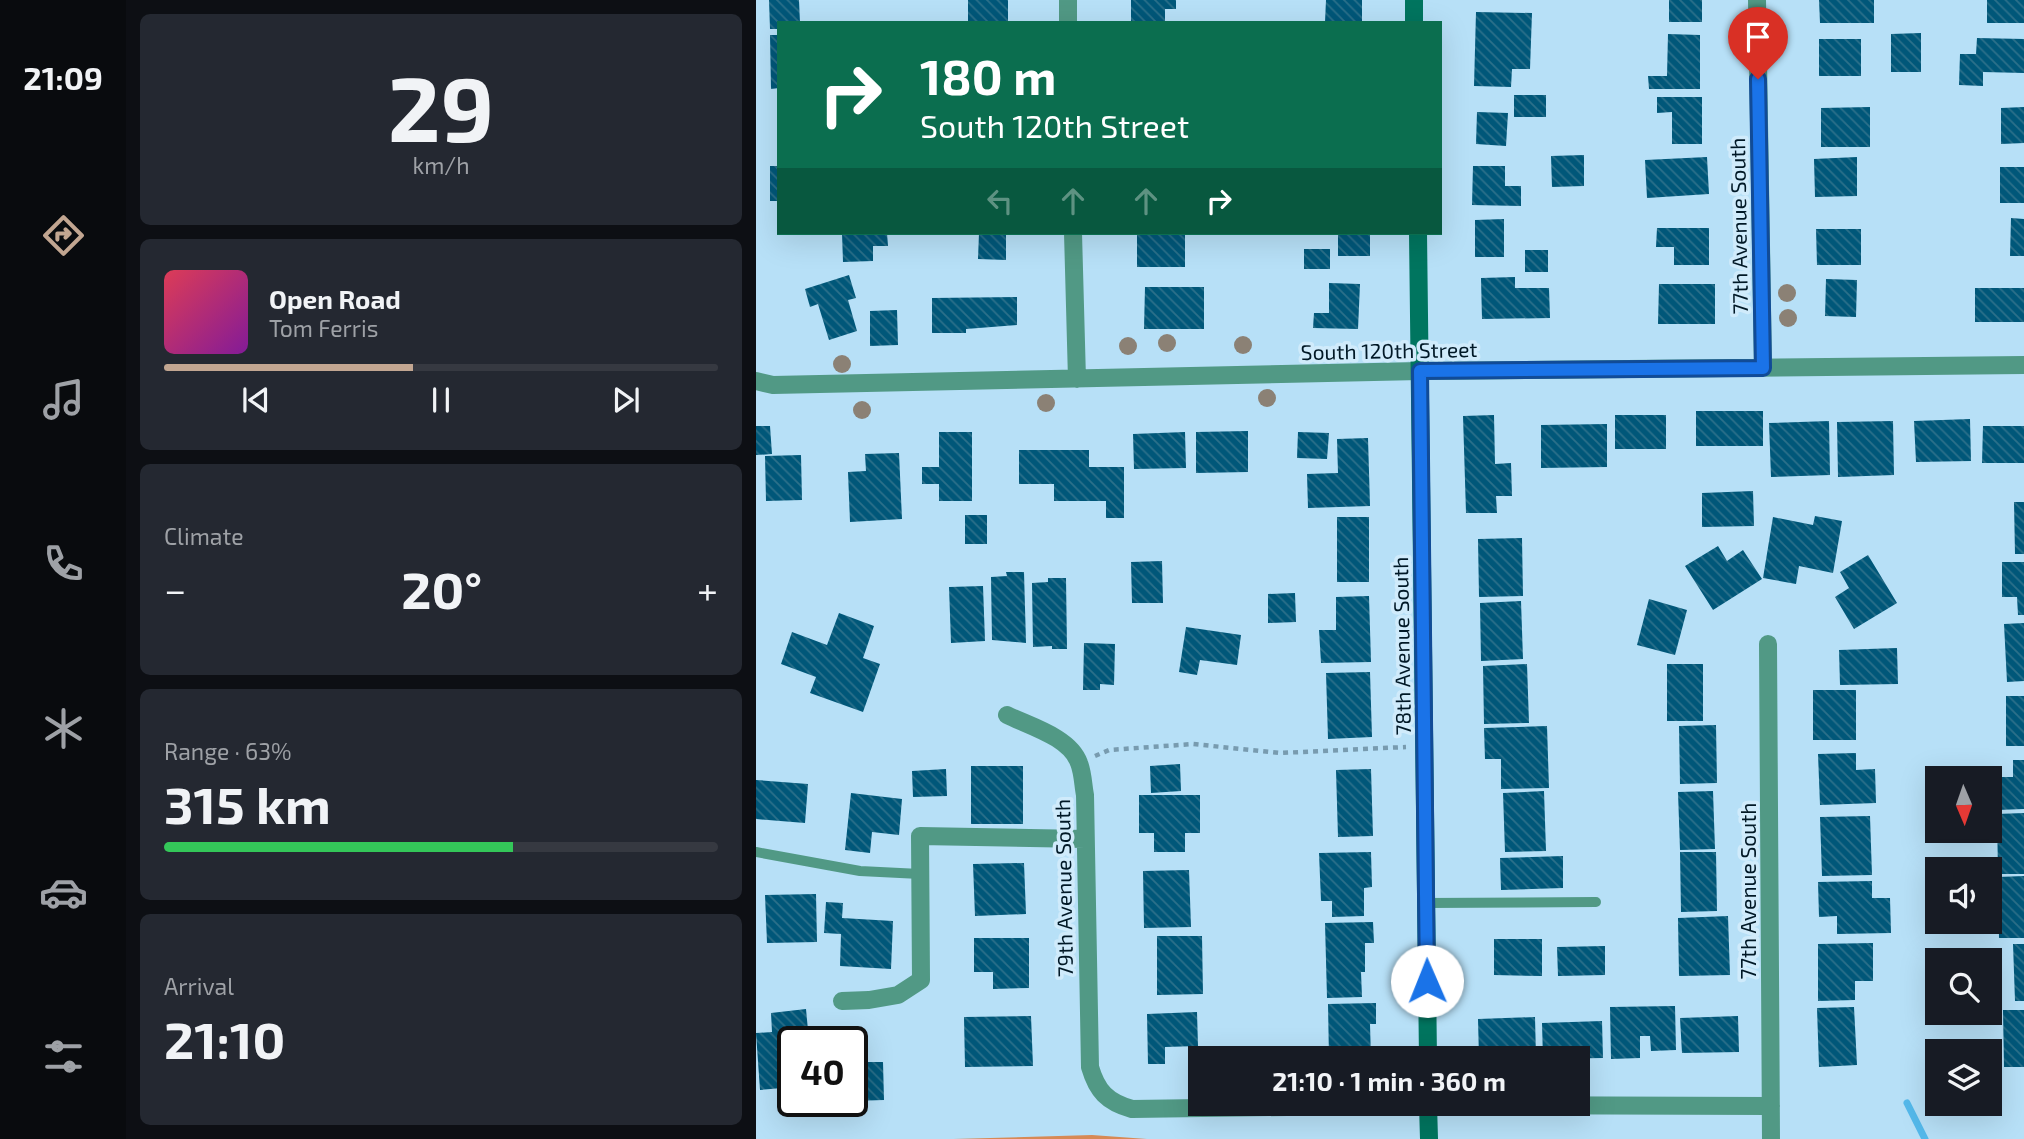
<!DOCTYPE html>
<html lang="en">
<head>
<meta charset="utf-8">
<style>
  body { margin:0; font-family:"Exo 2",sans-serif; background:#242831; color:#f1f3f6; height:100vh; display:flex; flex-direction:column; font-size:26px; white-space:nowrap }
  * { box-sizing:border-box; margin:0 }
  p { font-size:23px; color:#9ea1a6 }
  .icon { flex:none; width:38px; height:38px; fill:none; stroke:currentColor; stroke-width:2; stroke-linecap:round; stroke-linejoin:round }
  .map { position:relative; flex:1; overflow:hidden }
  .details { display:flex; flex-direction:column; gap:14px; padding:14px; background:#0d0f14; width:630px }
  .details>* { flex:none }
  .top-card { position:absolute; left:21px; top:21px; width:665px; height:214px; border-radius:0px; box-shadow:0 7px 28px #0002; background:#0b6e4f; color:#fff; overflow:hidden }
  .needle { width:46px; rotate:178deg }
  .buttons { position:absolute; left:1169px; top:766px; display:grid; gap:14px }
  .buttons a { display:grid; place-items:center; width:77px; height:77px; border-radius:0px; background:#171b24; box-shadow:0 7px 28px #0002; font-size:35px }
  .speed { position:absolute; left:21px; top:1026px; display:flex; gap:14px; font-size:35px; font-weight:700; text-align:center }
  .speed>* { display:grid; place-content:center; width:91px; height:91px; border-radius:50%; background:#171b24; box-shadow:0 7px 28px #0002; line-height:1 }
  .speed .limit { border:4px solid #111; border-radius:10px; background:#fff; color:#111 }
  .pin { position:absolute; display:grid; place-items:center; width:60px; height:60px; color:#fff; margin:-72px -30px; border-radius:50% 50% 50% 0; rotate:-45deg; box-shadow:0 0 7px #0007 }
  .pin .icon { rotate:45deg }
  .me { position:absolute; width:77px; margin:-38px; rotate:359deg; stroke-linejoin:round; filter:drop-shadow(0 0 5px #0008) }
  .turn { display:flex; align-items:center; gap:24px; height:147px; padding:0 28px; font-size:32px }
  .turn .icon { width:91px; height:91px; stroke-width:2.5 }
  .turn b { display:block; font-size:49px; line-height:60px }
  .lanes { display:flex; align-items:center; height:66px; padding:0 28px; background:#0003; justify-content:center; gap:35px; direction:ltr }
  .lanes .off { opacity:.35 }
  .big { font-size:52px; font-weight:700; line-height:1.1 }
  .details .tile { flex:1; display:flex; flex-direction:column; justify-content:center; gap:10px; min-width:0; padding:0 24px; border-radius:10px; background:#242831 }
  .details .dial { align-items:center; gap:0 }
  .dial b { font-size:91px; line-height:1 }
  .song { display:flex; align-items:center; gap:21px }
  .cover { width:84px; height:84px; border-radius:10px; background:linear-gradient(135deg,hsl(350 70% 55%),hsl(290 70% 35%)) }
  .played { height:7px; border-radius:4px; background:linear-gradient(90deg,#c2a691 45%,#363941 45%) }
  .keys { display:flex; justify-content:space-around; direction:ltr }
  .heat { display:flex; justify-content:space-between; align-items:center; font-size:38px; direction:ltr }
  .charge { height:10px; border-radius:5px; background:linear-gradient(90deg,#34c759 63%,#363941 0) }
  .trip { position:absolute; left:432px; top:1046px; width:402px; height:70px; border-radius:0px; background:#171b24; box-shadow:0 7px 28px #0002; font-weight:700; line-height:70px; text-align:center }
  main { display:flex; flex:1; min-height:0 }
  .dock { display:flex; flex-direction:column; width:126px; justify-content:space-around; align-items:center; background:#090b0e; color:#9ea1a6 }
  .dock .icon { width:49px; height:49px }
  .dock .current { color:#c2a691 }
  .dock b { font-size:32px; color:#f1f3f6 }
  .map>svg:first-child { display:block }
  .forest { fill:url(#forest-firs) }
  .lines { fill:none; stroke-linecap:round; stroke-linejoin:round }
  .stream { stroke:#54b9eb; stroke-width:7 }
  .building { fill:url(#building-back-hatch) }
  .path { stroke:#789baf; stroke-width:4.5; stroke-dasharray:5 5; stroke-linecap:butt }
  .lane { stroke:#519985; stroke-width:10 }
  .street { stroke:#519985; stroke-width:18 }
  .secondary { stroke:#00755f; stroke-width:18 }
  .tree { fill:#8b8175 }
  .route-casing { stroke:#114b97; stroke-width:18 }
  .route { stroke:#1a73e8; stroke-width:12 }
  .labels { text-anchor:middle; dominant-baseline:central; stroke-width:7; stroke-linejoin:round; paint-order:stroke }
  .street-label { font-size:21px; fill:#001826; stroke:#d0ebfb }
</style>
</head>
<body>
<main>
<nav class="dock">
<b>21:09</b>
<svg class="icon current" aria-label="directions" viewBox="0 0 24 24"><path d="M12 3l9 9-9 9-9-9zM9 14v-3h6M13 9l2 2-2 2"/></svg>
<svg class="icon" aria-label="music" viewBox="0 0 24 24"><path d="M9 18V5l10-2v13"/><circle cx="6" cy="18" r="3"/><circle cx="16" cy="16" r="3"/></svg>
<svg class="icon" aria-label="phone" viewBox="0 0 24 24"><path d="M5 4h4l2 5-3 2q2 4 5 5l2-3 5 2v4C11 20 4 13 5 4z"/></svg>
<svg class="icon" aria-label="climate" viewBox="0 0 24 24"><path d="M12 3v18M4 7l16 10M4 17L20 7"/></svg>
<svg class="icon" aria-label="car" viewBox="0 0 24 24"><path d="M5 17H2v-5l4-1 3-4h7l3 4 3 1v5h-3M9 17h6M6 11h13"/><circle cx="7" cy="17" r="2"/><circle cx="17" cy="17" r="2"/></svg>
<svg class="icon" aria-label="filters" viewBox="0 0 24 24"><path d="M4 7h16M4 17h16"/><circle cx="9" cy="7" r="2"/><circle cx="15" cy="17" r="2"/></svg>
</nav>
<section class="details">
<div class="tile dial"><b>29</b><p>km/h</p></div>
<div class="tile">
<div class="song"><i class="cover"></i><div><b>Open Road</b><p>Tom Ferris</p></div></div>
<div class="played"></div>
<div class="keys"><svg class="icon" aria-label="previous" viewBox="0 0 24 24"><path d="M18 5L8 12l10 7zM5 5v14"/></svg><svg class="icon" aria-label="pause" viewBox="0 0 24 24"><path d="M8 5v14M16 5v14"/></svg><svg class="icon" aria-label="next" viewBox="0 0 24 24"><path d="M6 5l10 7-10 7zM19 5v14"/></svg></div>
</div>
<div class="tile"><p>Climate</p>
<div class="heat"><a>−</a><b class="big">20°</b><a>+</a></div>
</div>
<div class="tile"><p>Range · 63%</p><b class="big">315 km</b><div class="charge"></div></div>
<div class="tile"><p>Arrival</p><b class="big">21:10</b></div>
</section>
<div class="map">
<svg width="1268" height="1139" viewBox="0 0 1268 1139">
  <defs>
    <pattern id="forest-firs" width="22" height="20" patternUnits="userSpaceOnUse" patternTransform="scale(1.75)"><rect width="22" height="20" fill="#d78955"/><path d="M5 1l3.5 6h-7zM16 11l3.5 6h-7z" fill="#ac6f46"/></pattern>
    <pattern id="building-back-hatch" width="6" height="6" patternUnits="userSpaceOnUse" patternTransform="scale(1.75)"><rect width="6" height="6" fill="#005779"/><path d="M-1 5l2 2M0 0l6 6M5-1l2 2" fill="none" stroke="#2c708a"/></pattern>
  </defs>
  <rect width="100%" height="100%" fill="#b7e0f7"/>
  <path class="forest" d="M336,1135L391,1139H197Z"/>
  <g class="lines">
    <path class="stream" d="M1151,1103L1169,1139"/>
  </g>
  <path class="building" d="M13,0H43L44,23H23V29H14Z
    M212,0H252V23H212Z
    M375,0H420V9H409V23H375Z
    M570,0H606V22H569Z
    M913,0H946V22H913Z
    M1063,0H1118V23H1064Z
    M1231,0H1268V23H1231Z
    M720,12L776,13L774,69H756L755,87L718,86Z
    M1165,33V72H1135V34Z
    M912,34L944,35V89H893L892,76H911Z
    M14,35H23V88L15,89Z
    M1221,38L1268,39V73L1227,72V86L1203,85L1204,54H1220Z
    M1063,39H1105V76H1063Z
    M758,95H790V117H758Z
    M901,97H946V144H916V112L901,113Z
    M1114,107V147H1065V108Z
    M1268,107V143L1245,144V108Z
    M721,112L752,113L750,146L720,144Z
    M828,155V186L796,187L795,156Z
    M951,157L953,194L891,198L889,160Z
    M1101,157V196L1059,197L1058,159Z
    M14,166H23V201H14Z
    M717,166H749V186H765V206L716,205Z
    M1244,167H1268V203H1244Z
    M1255,218L1268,219V256H1254Z
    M748,219V257H719V220Z
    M901,228H953V265H918V247H900Z
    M1060,229H1105V265H1061Z
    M86,233H131L132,246H117V261L87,262Z
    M223,233H250V260L222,259Z
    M397,233H429V267H381V234Z
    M582,233H614V256H582Z
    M548,249H574V269H548Z
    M769,250H792V272H769Z
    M93,275L100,298L92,300L101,331L73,340L62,304L54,307L49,289Z
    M759,277V288H793L794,318L726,319L725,278Z
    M1070,279L1101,280L1100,317L1069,316Z
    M573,283L604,284L602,329L557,328L558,313H573Z
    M903,284H959V324H902Z
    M389,287H448V329H388Z
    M1219,288H1268V322H1219Z
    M261,297V325L210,329V333H176V298Z
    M141,310L142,345L114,346V311Z
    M940,411H1007V446H940Z
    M738,415L739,464L755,463L756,496H740L741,513H710L707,416Z
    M859,415H910V449H859Z
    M1214,419L1215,461L1160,462L1158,421Z
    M1073,421L1074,475L1015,477L1013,423Z
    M1137,421L1138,475L1082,477L1081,422Z
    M851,424V467L785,468V425Z
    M0,426H14L16,454L0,455Z
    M1227,426H1268V463H1226Z
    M492,431V472L440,473V432Z
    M183,432H216V501H183V484H166V467H183Z
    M429,432L430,468L378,469L377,434Z
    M542,432L573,433L571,459L541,458Z
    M612,438L614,506L552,508L551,474L582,473L581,439Z
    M263,450H333V467H368V518H350V501H298V484H263Z
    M143,453L146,519L94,522L92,472L110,471L109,454Z
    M45,455L46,500L10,501L9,456Z
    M997,491L998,526L946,527V493Z
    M1258,502H1268V554H1259Z
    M209,515H231V544H209Z
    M1059,516L1086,521L1077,573L1043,566L1040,584L1007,578L1017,517L1057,525Z
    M581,517H613V582H581Z
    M766,538L767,596L723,597L722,539Z
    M962,546L971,561L987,550L1006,579L957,610L929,566Z
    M1112,555L1141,603L1098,629L1079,597L1093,588L1084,572Z
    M406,561L407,603H376L375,562Z
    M1246,562H1268V615H1262L1261,597H1246Z
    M250,572H268L270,643L236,640L235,577L251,576Z
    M292,578H310L311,649H296V646L277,647L276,583L292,582Z
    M227,586L229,641L195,643L193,587Z
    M539,593L540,622L512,623V594Z
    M613,596L615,662L565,663L563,630H580V597Z
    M893,599L931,610L919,655L881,645Z
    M765,601L767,659L725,661L724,603Z
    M83,613L118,626L107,658L124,664L107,712L54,693L60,677L25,664L36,632L71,645Z
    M1268,623V681L1251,682L1248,624Z
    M430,627L485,635L481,665L444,660L441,675L423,672Z
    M328,643L359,644L358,685L344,684V690H327Z
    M1141,648L1142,684L1084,685L1083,650Z
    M771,664L773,723L728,724L727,666Z
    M911,664H947V721H911Z
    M614,672L616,737L572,739L570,673Z
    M1057,690H1100V740H1057Z
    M1250,696H1268V746H1250Z
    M960,725L961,783L924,784L923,726Z
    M791,726L793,788L745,789V759H729L728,728Z
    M1100,753V770L1119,769L1120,803L1064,805L1062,754Z
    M1257,760H1268V809L1241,810L1240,777H1257Z
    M424,764L425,791L395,793L394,766Z
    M215,766H267V824H215Z
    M190,769L191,796L157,797L156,771Z
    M615,769L617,836L582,837L580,770Z
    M0,780L52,784L49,823L0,819Z
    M788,791L790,851L749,852L747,793Z
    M957,791L959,849L924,850L922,792Z
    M95,793L146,799L143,835L116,832L114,853L89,850Z
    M383,795H444V833H429V852H398V833H383Z
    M1268,813V874H1242L1241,814Z
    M1114,816L1116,875L1066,876L1064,817Z
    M615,852L616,887L608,888V916L576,917V901H565L563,853Z
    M924,852H960L961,911L925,912Z
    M807,856V888L745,890L744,858Z
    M268,863L270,914L219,916L217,864Z
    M433,870L435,927L388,928L387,871Z
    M1268,876V938H1243L1242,877Z
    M1116,881V898H1134L1135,933L1081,934V916L1063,917L1062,882Z
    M60,894L61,942L11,943L9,895Z
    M70,902L87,903L86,918L137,921L135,969L84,966L85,934L68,933Z
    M972,916L974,975L923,976L922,918Z
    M617,922L618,943H609V972H605L606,997L571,998L569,923Z
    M401,936H446L447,994L401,995Z
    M218,938H273V988L237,989V972H218Z
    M738,939H786V976L738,975Z
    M1117,943V981H1099V1000L1062,1001V944Z
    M1257,944H1268V1001H1259Z
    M849,946V975L802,976L801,947Z
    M620,1003V1024H614L615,1059H573L572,1004Z
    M919,1006L920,1050L895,1051L894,1036H884V1058L855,1059L854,1007Z
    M1098,1007L1101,1065L1063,1067L1061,1008Z
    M50,1009L53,1041H37V1087L4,1090L0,1033L16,1032L15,1013Z
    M1247,1010H1268V1067H1248Z
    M441,1012L442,1046L409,1047V1064H392L391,1014Z
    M275,1016L277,1066L209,1067L208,1017Z
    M982,1016L983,1052L926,1053L924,1018Z
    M779,1017L780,1057L723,1058L722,1019Z
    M846,1021L847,1058L787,1059L786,1023Z
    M108,1043L109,1062H127L128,1100L96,1101V1044Z"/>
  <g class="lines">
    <path class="path" d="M339,756L353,750L437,744L524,753L650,747"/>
    <path class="lane" d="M0,852L104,871L164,874
      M670,903L840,902"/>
    <path class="street" d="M312,0V23
      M1001,0L1007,368
      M317,233L321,379
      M0,381L17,385L664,371L1268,365
      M1012,644L1015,1139
      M251,715C273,726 314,737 323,763C327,773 327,785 329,795L334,1067C341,1091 351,1102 376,1109L672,1105L1015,1106
      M86,1001L113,1000L142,995L165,980L164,836L329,839"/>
    <path class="secondary" d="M658,0V23
      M662,233L672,1059
      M672,1104L673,1139"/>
  </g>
  <g class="tree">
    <circle cx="1031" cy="293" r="9"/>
    <circle cx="1032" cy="318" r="9"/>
    <circle cx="411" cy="343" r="9"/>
    <circle cx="487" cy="345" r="9"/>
    <circle cx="372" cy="346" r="9"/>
    <circle cx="86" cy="364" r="9"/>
    <circle cx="511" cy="398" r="9"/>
    <circle cx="290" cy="403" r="9"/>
    <circle cx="106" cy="410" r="9"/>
  </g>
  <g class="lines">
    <g class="route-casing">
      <path id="route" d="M671,981L664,371L1007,368L1002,79"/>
    </g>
    <use href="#route" class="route"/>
  </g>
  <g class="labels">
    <g class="street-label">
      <text transform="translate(982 226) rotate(-91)">77th Avenue South</text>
      <text transform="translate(633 350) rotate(-1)">South 120th Street</text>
      <text transform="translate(645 646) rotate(-91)">78th Avenue South</text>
      <text transform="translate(307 888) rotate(-91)">79th Avenue South</text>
      <text transform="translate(991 891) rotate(-90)">77th Avenue South</text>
    </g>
  </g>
</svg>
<div class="buttons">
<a><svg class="needle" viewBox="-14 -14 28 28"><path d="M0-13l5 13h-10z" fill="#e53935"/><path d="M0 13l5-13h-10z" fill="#9ea1a6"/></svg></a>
<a><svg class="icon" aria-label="sound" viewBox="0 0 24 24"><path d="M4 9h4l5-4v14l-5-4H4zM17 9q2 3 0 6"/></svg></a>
<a><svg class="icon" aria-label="search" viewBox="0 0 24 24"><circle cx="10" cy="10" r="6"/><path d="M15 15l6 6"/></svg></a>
<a><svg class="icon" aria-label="layers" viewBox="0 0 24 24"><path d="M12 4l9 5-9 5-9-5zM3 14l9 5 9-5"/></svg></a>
</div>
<div class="speed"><div class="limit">40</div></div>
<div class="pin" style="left:1002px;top:79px;background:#d93025"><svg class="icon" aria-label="arrive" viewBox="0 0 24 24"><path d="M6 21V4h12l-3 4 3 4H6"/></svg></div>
<svg class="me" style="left:671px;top:981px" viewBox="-20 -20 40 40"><circle r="19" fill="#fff"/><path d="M0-13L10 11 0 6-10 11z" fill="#1a73e8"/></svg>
<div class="trip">21:10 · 1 min · 360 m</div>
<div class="top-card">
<div class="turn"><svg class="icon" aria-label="right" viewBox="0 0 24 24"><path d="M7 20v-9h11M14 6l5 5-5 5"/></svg><div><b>180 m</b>South 120th Street</div></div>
<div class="lanes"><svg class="icon off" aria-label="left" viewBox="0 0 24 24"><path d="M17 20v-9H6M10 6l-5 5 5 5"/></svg><svg class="icon off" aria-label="ahead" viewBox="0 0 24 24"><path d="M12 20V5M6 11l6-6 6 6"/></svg><svg class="icon off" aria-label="ahead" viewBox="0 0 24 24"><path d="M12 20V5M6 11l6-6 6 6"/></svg><svg class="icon" aria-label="right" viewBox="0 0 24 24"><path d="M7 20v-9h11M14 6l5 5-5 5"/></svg></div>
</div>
</div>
</main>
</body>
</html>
